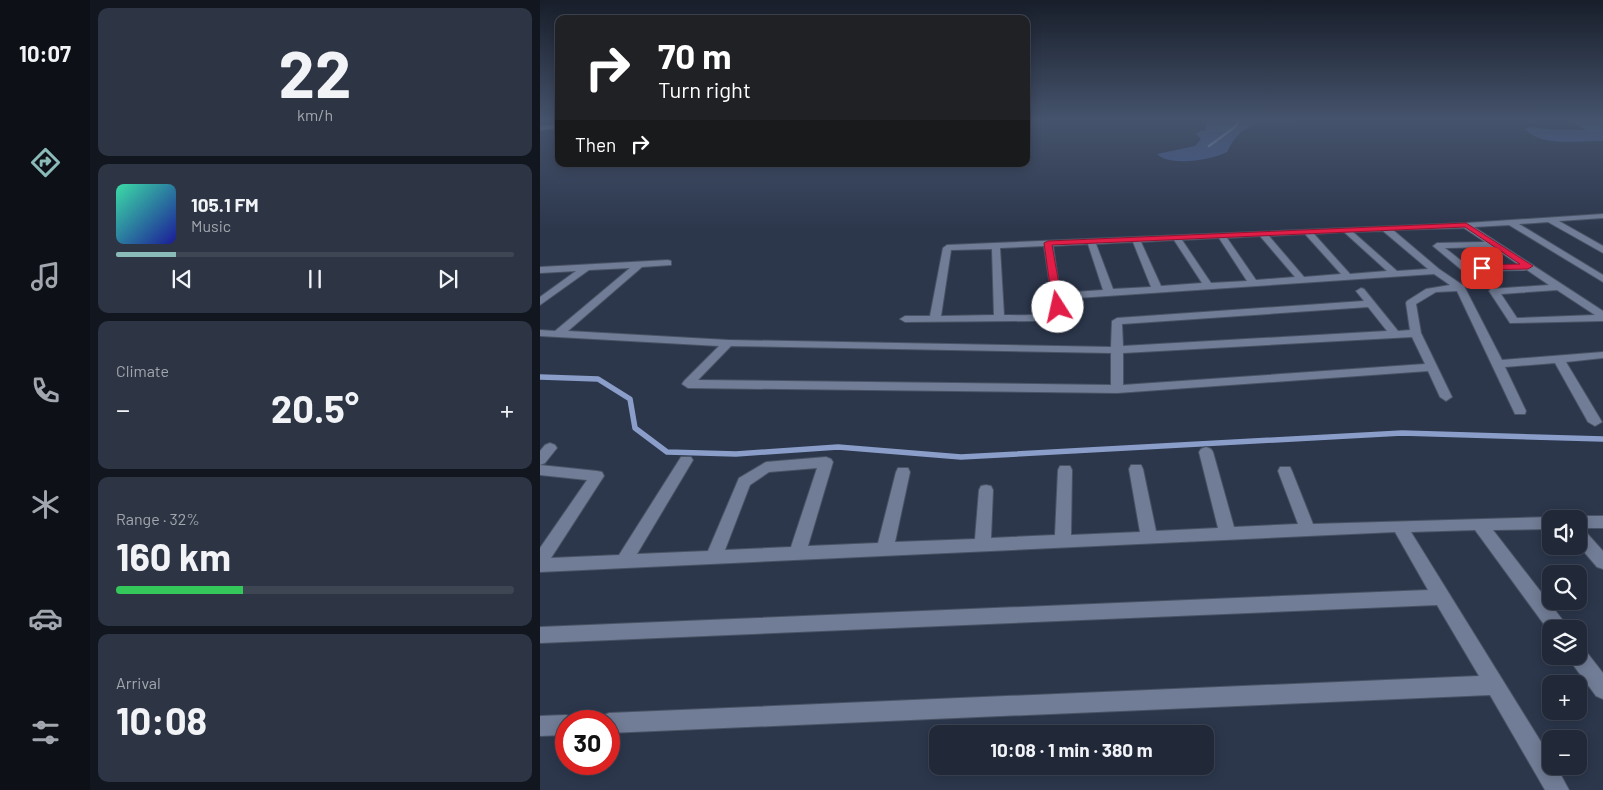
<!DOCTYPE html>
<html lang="en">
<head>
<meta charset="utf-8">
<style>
  body { margin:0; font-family:Barlow,sans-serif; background:#2d3544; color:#f1f3f6; height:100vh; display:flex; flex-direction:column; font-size:19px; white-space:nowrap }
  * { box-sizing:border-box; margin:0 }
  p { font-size:16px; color:#a2a6ae }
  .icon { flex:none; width:28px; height:28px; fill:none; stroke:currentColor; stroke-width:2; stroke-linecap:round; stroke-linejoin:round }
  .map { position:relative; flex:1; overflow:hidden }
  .sheet { display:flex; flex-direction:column; gap:8px; padding:8px; background:#12171f; width:450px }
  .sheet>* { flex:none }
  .guide { position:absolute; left:15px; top:15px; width:475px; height:152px; border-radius:10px; box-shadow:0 2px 12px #0003,0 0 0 1px #3e4553; background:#202124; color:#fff; overflow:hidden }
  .tools { position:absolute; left:1002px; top:510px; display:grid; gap:10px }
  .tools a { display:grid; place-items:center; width:45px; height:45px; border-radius:10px; background:#212939; box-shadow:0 2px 12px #0003,0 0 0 1px #3e4553; font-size:25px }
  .speed { position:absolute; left:15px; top:710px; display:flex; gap:10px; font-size:25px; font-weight:700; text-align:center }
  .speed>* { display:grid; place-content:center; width:65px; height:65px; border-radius:50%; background:#212939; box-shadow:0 2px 12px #0003,0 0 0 1px #3e4553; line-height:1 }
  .speed .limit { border:8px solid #d22; background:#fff; color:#111 }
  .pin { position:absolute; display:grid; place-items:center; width:42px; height:42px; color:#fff; margin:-21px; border-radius:10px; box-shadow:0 2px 8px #0006 }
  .me { position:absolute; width:55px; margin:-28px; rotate:350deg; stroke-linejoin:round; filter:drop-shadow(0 0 4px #0008) }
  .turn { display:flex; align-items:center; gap:18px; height:105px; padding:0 20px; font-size:22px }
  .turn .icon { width:65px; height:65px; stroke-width:2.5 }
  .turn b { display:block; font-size:35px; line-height:42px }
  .then { display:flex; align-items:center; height:48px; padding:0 20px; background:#0003; gap:10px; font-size:19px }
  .big { font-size:38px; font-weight:700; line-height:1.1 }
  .sheet .tile { flex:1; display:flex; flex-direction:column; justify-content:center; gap:8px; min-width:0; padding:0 18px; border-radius:10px; background:#2d3544 }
  .sheet .dial { align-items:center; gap:0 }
  .dial b { font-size:65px; line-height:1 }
  .song { display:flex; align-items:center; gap:15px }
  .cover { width:60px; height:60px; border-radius:8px; background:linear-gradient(135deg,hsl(160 70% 55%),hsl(240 70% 35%)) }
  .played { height:5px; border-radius:2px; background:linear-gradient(90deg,#8bbbb9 15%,#3e4553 15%) }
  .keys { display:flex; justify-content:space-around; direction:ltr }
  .heat { display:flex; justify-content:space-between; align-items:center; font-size:28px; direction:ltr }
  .charge { height:8px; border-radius:4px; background:linear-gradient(90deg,#34c759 32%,#3e4553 0) }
  .trip { position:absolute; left:389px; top:725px; width:285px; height:50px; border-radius:10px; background:#212939; box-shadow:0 2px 12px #0003,0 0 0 1px #3e4553; font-weight:700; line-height:50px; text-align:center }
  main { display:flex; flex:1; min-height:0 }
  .tabs { display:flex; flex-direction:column; width:90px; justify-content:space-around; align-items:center; background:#0d1017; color:#a2a6ae }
  .tabs .icon { width:35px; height:35px }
  .tabs .active { color:#8bbbb9 }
  .tabs b { font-size:22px; color:#f1f3f6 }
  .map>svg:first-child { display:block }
  .forest { fill:#475f95 }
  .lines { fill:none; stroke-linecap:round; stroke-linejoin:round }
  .stream-far1 { stroke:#8b9eca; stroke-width:2.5 }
  .stream { stroke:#8b9eca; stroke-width:5.5 }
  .minor-casing { stroke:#495365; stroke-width:2 }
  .minor { fill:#717d96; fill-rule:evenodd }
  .route { fill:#e11d48; stroke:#92132f }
</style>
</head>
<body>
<main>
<nav class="tabs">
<b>10:07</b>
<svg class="icon active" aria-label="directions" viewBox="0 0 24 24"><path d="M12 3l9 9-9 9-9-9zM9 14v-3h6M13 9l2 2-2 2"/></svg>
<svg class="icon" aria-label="music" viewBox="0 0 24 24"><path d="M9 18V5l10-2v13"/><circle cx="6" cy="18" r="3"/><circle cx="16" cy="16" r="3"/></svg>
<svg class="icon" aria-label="phone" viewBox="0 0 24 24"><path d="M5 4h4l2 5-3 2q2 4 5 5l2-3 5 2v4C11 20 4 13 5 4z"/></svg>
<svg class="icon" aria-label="climate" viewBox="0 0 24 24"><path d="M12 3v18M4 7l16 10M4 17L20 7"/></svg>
<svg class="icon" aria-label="car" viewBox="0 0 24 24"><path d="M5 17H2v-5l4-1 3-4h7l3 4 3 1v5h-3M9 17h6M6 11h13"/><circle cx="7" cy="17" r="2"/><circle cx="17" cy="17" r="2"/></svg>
<svg class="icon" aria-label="filters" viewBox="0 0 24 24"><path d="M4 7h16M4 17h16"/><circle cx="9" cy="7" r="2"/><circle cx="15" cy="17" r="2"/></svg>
</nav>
<section class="sheet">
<div class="tile dial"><b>22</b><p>km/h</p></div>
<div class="tile">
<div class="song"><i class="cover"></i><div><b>105.1 FM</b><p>Music</p></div></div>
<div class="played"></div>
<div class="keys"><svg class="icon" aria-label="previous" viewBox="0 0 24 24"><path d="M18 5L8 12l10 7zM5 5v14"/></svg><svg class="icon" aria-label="pause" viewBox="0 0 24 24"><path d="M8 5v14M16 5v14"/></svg><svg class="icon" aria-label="next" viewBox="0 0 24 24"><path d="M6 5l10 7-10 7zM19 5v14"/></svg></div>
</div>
<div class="tile"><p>Climate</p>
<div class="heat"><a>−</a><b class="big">20.5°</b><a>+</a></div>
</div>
<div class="tile"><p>Range · 32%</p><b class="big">160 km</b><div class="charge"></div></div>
<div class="tile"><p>Arrival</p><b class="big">10:08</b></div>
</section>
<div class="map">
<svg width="1063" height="790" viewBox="0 0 1063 790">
  <rect width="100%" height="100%" fill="#2c374c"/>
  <path class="forest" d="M662,119H778L713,125C700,130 693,140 687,152C672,160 629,167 617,154L655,146L661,139L655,133L665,130L668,121Z
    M1027,119H1063V141C1040,140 1002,148 985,129L989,127L1014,130H1046Z"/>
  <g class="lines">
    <path class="stream-far1" d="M715,119H721
      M1051,119L1063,121
      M669,146L695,127L700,119"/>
    <path class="stream" d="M0,377L58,379L90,399L95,428L127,452L196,454L298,447L421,457L862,433L1063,439"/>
    <g class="minor-casing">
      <path id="minor" d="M19,124V128L0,130V126Z
        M1063,214V218L1019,221L1063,246V253L1008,222L979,224L1063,275V282L969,225L934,227L1063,311V321L970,323L949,291L951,289L1009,285L987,270L923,271L893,246L897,243L945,242L924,228L853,230L899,269L924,286L962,360L1063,352V358L1026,362L1062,422L1055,426L1048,422L1015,363L965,367L986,411L985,414H975L917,291L896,292L876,304L881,333L912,397L906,401L900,397L888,371L577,393L148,388L142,384L144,381L179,346L0,336V330L15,331L90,268L49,270L0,305V297L36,271L0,273V267L128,260L131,261V265L102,267L28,331L188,340L571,347L572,321L577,318L824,301L816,291L821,288L824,289L858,331L870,330L866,303L867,301L886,289L910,285L894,274L522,299L523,307C515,317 505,319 493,321L365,322L360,319L365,316H390L403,248L407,245L926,223ZM843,231L888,269L857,271L813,232ZM804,232L847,271L810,274L774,234ZM765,234L801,274L764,277L729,236ZM720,236L755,277L716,280L687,238ZM679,238L707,281L671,283L642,240ZM634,240L662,283L621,286L601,242ZM593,242L611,287L573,289L556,244ZM548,244L563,290L520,293L513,246ZM504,246L513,306C499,318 481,315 464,315L460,248ZM953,247L979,265L928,266L905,248ZM452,249L454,315L401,316L411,250ZM1017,290L1055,315L977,318L961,294ZM828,307L847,331L583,346L582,324ZM872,337L885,364L583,385V353ZM191,346L571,353V385L158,380Z
        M10,443L15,445L17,448L5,463L0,465V451L5,445Z
        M666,447L671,449L673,452L694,527L758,524L738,471L740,467H750L752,471L773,524L1011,517L1016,519H1011V529L953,530L1025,623L1027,629H1011V634L935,530L871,532L1011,758V766H1016L1029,790H1005L950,695L69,733V721H59L62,716L69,713L939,676L897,605L0,643V627L888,590L855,532L0,572V548L47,480L0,475V465L57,471L62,472L64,476L11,558L79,555L141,457H151L153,460L97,554L168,551L199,478L226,462L286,457L291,459L293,462L268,546L338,543L356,472L358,468H368L370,472L355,542L435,539L439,490L441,486L446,485L451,486L453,490L451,538L515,535L518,470L520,466H530L532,470L531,535L600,532L589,469L591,465H601L603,469L616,531L678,528L659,452L661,449ZM277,468L251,547L185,550L210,485L229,472Z
        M1039,516H1063V528H1039V519H1033Z
        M1039,529L1045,531L1063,551V569L1057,567L1039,546Z
        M1039,648L1045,650L1063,673V699L1056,696L1031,662L1029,656H1039Z
        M26,715L33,718L35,721H26V735L0,736V716Z"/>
    </g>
    <use href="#minor" class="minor"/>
  </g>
  <linearGradient id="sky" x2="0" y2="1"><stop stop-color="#181e2a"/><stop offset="0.52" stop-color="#45536c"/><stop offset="1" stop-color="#45536c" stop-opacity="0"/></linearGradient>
  <rect width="1063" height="230" fill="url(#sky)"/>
  <path class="route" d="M926,223L993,266L988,269L939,270L937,268L942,265L980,264L925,227L512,245L523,307L518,310L513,307L504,243L508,241Z"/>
</svg>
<div class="tools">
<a><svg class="icon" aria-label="sound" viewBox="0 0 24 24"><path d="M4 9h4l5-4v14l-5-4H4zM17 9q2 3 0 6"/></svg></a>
<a><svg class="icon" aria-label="search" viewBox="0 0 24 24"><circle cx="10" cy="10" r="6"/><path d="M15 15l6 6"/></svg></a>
<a><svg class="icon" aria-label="layers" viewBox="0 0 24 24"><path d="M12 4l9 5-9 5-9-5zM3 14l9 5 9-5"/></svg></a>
<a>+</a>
<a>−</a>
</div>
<div class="speed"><div class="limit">30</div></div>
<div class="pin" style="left:942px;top:268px;background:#d93025"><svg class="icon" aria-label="arrive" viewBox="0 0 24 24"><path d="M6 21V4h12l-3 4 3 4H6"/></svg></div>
<svg class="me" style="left:518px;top:307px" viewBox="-20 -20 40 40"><circle r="19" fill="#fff"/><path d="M0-13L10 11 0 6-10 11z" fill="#e11d48"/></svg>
<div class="trip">10:08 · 1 min · 380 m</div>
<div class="guide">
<div class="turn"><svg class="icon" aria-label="right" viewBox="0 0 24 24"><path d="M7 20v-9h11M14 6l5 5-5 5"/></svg><div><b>70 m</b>Turn right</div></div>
<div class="then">Then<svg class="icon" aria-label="right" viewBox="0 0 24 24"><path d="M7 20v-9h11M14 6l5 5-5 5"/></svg></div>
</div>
</div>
</main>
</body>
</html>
